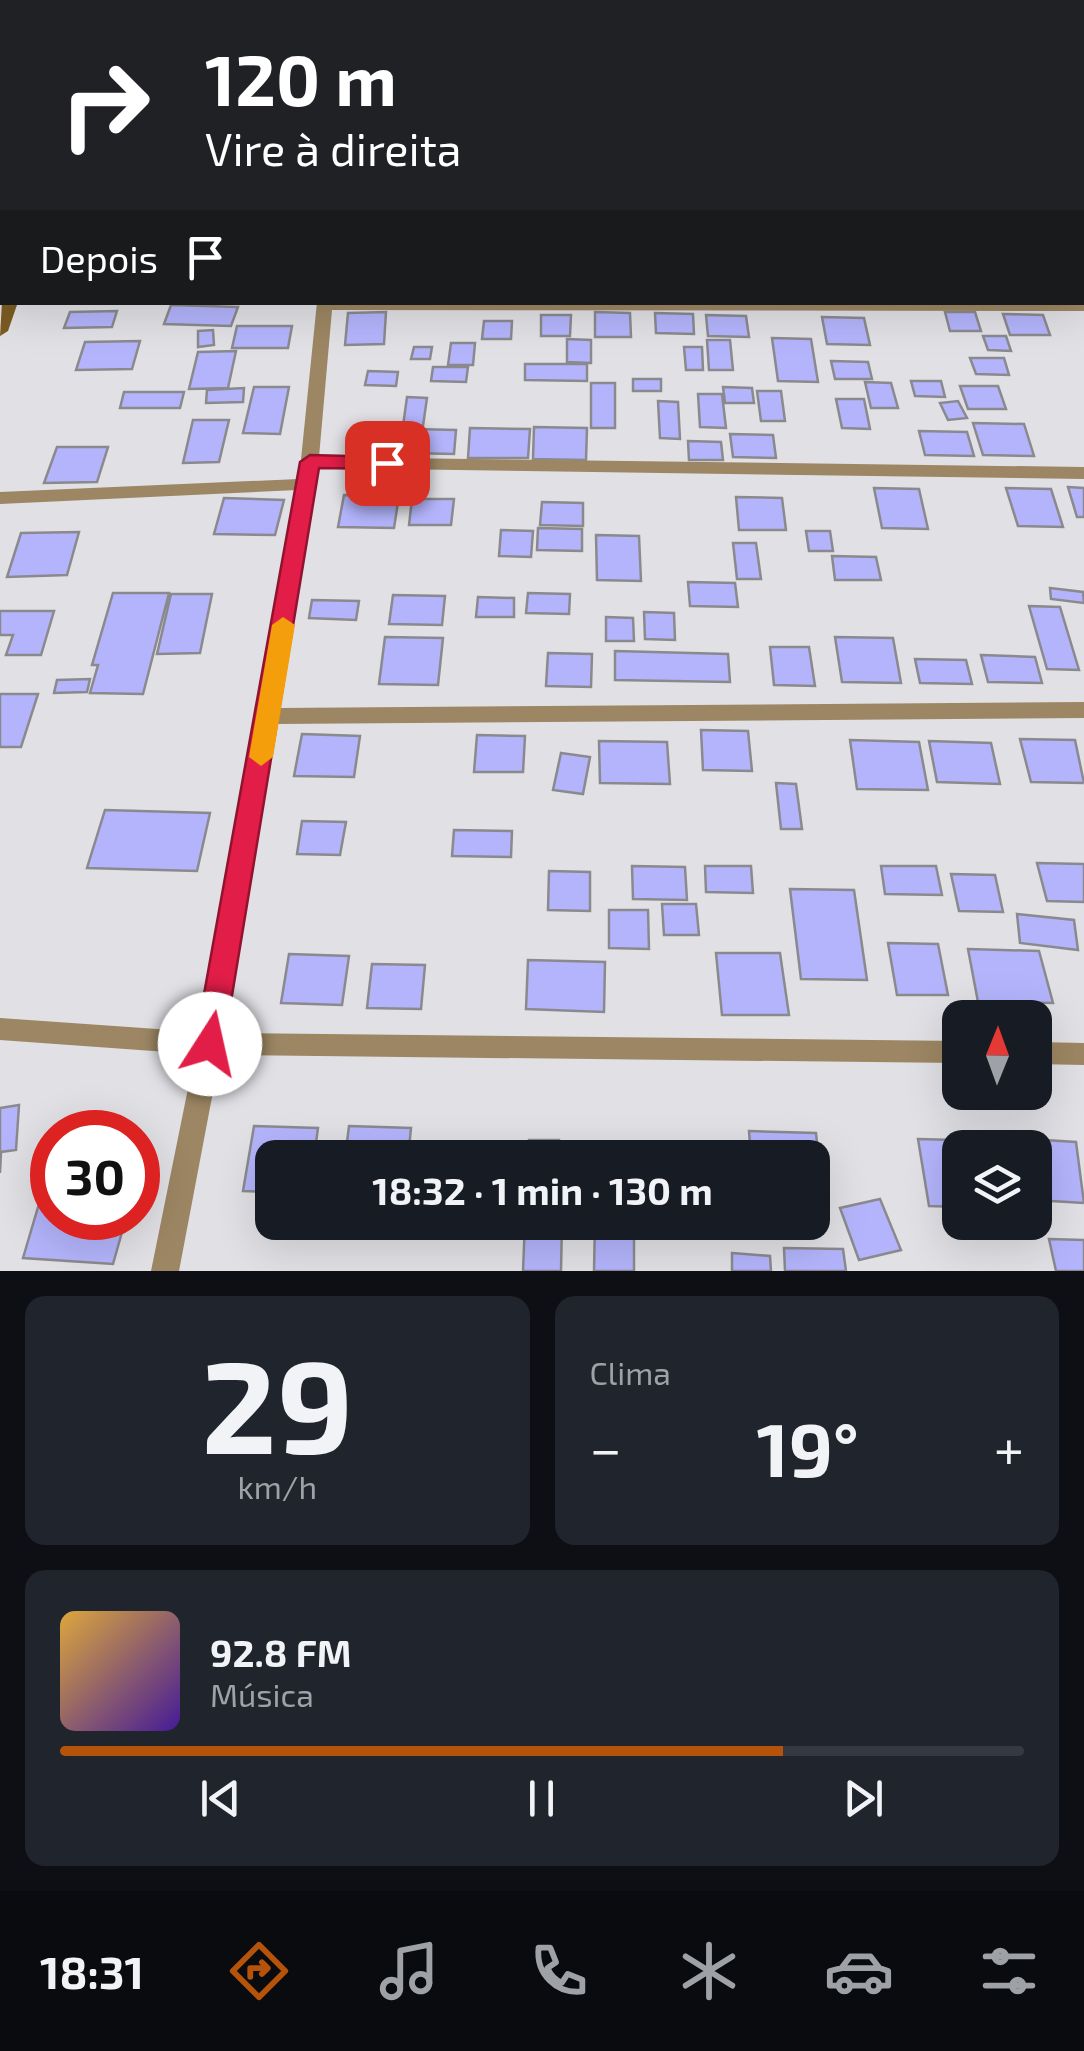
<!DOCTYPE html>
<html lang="pt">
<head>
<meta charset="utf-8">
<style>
  body { margin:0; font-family:"Exo 2",sans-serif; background:#20242c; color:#f1f3f6; height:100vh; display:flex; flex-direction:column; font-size:38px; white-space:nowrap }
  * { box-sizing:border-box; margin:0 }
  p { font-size:32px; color:#9ea1a6 }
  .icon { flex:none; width:55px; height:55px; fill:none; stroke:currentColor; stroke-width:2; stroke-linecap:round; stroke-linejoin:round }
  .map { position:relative; height:1271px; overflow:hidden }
  .panel { display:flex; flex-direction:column; gap:25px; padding:25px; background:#0d0f14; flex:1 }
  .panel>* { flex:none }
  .banner { position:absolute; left:0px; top:0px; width:1085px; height:305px; box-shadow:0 10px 40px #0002; background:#202124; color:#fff; overflow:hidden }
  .needle { width:65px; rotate:1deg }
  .controls { position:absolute; left:942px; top:1000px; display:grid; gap:20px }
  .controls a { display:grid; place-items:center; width:110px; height:110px; border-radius:20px; background:#171b24; box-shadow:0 10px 40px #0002; font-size:50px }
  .speed { position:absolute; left:30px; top:1110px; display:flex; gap:20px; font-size:50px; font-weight:700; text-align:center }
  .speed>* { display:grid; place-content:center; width:130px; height:130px; border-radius:50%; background:#171b24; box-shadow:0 10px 40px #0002; line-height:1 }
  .speed .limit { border:15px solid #d22; background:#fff; color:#111 }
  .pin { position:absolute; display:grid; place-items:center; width:85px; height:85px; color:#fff; margin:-42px; border-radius:20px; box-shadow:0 5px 15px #0006 }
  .me { position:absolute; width:110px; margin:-55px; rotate:10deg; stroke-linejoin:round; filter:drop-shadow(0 0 8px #0008) }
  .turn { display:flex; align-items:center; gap:35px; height:210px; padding:0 40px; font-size:45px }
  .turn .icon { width:130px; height:130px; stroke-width:2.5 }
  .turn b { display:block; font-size:70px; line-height:85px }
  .then { display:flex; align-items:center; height:95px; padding:0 40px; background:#0003; gap:20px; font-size:38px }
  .big { font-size:75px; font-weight:700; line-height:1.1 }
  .panel .tile { flex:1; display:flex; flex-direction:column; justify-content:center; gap:15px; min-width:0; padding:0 35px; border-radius:20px; background:#20242c }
  .panel .dial { align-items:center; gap:0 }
  .dial b { font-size:130px; line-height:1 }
  .song { display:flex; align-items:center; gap:30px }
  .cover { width:120px; height:120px; border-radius:15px; background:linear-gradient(135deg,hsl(40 70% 55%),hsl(260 70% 35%)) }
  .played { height:10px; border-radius:5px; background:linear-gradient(90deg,#b45309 75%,#363941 75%) }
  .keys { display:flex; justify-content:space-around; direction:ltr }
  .heat { display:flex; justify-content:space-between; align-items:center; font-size:55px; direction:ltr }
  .panel .tiles { flex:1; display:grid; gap:25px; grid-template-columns:1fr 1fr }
  .tile:last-child { grid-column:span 2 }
  .trip { position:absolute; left:255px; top:1140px; width:575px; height:100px; border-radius:20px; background:#171b24; box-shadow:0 10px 40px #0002; font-weight:700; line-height:100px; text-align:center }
  .menu { display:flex; height:160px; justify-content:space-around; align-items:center; background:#090b0e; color:#9ea1a6 }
  .menu .icon { width:70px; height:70px }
  .menu .active { color:#b45309 }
  .menu b { font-size:45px; color:#f1f3f6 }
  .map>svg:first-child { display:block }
  .building { fill:#b3b4fb; stroke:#8a8a8e; stroke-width:2.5 }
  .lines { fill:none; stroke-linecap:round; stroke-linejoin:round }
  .street { fill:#9c8663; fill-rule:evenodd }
  .secondary { fill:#7a5b21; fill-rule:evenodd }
  .route { fill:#e11d48; stroke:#92132f; stroke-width:2.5 }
  .slow { fill:#f59e0b }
</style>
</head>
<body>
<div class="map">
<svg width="1084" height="1271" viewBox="0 0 1084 1271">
  <rect width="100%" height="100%" fill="#e0e0e5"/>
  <path class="building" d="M171,305L238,307L231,326L164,324Z
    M117,311L112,327L64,328L70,312Z
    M386,312L384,344L345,345L348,313Z
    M595,312L630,313L631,337H595Z
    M945,312H975L981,331H950Z
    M655,313L693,314L694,334L656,333Z
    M1003,314L1043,315L1050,335H1010Z
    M541,315H571L570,336H541Z
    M706,315L746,316L749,337L708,336Z
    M822,317L864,318L870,345L827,344Z
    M484,321H512L511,339H482Z
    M237,326H292L288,348H232Z
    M213,330L214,345L198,347V331Z
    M983,336H1006L1011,351L988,350Z
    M772,338L811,339L818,382L778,381Z
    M567,339L591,340V363L567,362Z
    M707,340H730L733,370H709Z
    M140,341L132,369L76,370L85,342Z
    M451,343H475L473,365H448Z
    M414,347H432L430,359H411Z
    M684,347H702L703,370H686Z
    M236,351L228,388L189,389L198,352Z
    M970,358H1004L1009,375L976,374Z
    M831,361L868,362L872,379H835Z
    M525,364H587V381L525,380Z
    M433,367H468L466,382L431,381Z
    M368,371L398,372L396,386L365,385Z
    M633,379H661V391H633Z
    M911,381H941L945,397L915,396Z
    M865,382L891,383L898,408H871Z
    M591,383H615V428H591Z
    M960,386H998L1006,409H968Z
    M254,387H289L280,434L243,433Z
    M723,387L752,388L754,403H725Z
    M244,388L243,402L206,403L207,390Z
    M757,391H781L785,421H761Z
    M124,392H184L180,408H120Z
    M698,394H722L726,428L700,427Z
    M407,397L427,398L423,426H403Z
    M836,399H864L870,429L842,428Z
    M658,401L678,402L680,439L660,438Z
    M958,401L967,418L948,420L940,403Z
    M193,420H229L219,462L183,463Z
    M973,423L1024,424L1034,456L983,455Z
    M534,427L587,428L586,460L533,459Z
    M470,428L530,429L528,458H468Z
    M413,429L456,430L454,454L409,453Z
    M919,431L967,432L974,456L925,455Z
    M730,434L773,435L776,458L733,457Z
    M688,441L721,442L723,460H689Z
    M57,447H108L97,482L44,483Z
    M1068,487L1084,488V517H1077Z
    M874,488L919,489L928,529L882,528Z
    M1006,488L1051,489L1063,527L1018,526Z
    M344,495L399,496L394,528L338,527Z
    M736,497L782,498L786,530H739Z
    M224,498L284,500L275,535L214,534Z
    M412,499H454L451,525H409Z
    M542,502L583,503V526L540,525Z
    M538,528L582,529V551L537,550Z
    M501,530L533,531L531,557L499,556Z
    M806,531H830L833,551H809Z
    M79,532L67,575L7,577L21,533Z
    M596,535L639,536L641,581L597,580Z
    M733,543H756L761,579H737Z
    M832,556L876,557L881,580H835Z
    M688,582L735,583L738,607L690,606Z
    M1050,588L1083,592L1084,603L1051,599Z
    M113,593H169L143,694L90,693L98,665H92Z
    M528,593L570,594L569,614L526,613Z
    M171,594H212L200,653L157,654Z
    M393,595L445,596L442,625L389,624Z
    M478,597L514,598V617H476Z
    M312,600L359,601L356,620L309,618Z
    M1029,606L1060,607L1079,670L1047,669Z
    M0,611H54L41,655H6L13,635H0Z
    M644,612L674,613L675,640L645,639Z
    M606,617L633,618L634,641H606Z
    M385,637L443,638L438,685L379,684Z
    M835,637L893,638L901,683L842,682Z
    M770,647H809L815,686L774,685Z
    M615,651L728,654L730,682L615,680Z
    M548,653L592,654L591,687L546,686Z
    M981,655L1035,657L1042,683L988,682Z
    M915,659L966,660L972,684L920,683Z
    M90,679L87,692L54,693L57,680Z
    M0,694H38L21,747H0Z
    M701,730L748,731L752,771L703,770Z
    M302,734L360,736L354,777L294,776Z
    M477,735L525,736L523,772H474Z
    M1020,739L1075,740L1084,783L1031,782Z
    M850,740L919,742L928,790L857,789Z
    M599,741L667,742L670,784L600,783Z
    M929,741L991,743L1000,784L937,782Z
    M561,753L590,757L583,794L553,790Z
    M776,783L796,784L802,829H781Z
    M105,810L210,813L197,871L87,868Z
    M302,821L346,822L340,855L297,854Z
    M454,830L512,831L511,857L452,856Z
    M1037,863L1084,864V902L1047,901Z
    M632,866L685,867L687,900L633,899Z
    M705,866H751L753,893L706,892Z
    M881,866H936L942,895L885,894Z
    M549,871L590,872V911L548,910Z
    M951,874L995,875L1003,912L959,911Z
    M790,889L854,890L867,980L801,979Z
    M662,904H696L699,935H664Z
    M609,910H648L649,949L609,948Z
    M1017,914L1074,920L1078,950L1020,943Z
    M888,943L938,944L948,995H897Z
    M968,949L1039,951L1053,1003L978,1002Z
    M716,953H780L789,1015H722Z
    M289,954L349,956L342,1005L281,1003Z
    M528,960L605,962L604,1012L526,1009Z
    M372,964L425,965L421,1009L367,1008Z
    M19,1105L16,1150L1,1152L0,1173V1108Z
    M254,1126L318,1128L314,1158H272V1192L243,1191Z
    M349,1126L411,1128L408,1158H345Z
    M749,1131L816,1133L824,1210H812V1158H751Z
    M1014,1138L1076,1142L1084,1203L1035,1200V1148H1015Z
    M918,1139L990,1141L991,1148H960V1207L929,1206Z
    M529,1140H559V1158H528Z
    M41,1197L52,1198V1218H126L113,1264L23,1258Z
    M880,1199L901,1250L859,1260L840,1208Z
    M525,1222H562L561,1271H523Z
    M595,1222H634V1271H594Z
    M1049,1239L1084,1240V1271H1056Z
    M784,1248L843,1249L846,1271H785Z
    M732,1253L770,1256L771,1271H732Z"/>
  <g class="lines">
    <path class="street" d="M941,0H953L954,2H942Z
      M1082,50H1084V58H1082Z
      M1082,160H1084V168H1082Z
      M1084,301V311L332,310L319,457L1084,467V479L318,468L279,708L1084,702V718L276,724L225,1033L960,1041V1063L220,1055L179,1271H151L195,1054L0,1040V1018L200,1032L297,490L0,504V492L299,479L317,302Z
      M1035,1042L1084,1043V1065L1035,1064Z"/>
    <path class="secondary" d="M2,302H18L8,331L0,336Z"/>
  </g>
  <path class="route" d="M310,455L387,457L397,463L387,469L319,468L224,1044L220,1053L210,1057L200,1053L195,1044L300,462Z"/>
  <path class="slow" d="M283,617L295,625L273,757L261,766L249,757L272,625Z"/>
</svg>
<div class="controls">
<a><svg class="needle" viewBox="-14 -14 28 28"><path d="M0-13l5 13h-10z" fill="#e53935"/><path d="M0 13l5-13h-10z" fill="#9ea1a6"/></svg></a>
<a><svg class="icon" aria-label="layers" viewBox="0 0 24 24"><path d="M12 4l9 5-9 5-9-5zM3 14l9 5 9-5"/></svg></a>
</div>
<div class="speed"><div class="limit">30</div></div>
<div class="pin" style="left:387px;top:463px;background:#d93025"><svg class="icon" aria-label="arrive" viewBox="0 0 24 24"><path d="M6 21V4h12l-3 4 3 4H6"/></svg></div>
<svg class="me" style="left:210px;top:1044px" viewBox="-20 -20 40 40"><circle r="19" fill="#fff"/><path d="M0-13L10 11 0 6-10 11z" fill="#e11d48"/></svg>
<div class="trip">18:32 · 1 min · 130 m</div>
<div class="banner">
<div class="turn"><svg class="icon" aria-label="right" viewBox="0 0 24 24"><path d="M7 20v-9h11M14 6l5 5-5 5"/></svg><div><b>120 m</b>Vire à direita</div></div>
<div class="then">Depois<svg class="icon" aria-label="arrive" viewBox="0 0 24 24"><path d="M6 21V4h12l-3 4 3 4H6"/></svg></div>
</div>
</div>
<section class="panel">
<div class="tiles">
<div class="tile dial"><b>29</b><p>km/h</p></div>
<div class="tile"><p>Clima</p>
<div class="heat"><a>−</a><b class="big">19°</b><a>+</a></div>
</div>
<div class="tile">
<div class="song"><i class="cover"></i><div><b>92.8 FM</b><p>Música</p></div></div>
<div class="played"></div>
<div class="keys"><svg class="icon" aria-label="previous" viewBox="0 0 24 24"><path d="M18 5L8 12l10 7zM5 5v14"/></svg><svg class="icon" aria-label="pause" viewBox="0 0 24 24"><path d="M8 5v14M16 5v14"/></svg><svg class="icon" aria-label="next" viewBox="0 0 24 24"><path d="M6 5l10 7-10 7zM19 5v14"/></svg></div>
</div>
</div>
</section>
<nav class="menu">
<b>18:31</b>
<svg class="icon active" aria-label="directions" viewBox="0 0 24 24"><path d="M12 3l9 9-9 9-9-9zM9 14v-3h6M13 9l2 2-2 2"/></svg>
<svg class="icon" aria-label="music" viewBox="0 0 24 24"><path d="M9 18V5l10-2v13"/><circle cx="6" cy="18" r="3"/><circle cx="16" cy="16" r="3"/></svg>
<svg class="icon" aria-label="phone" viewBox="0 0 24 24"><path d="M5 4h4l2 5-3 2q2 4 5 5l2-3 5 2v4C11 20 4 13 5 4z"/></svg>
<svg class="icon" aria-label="climate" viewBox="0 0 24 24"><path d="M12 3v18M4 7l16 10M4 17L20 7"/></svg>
<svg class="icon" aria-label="car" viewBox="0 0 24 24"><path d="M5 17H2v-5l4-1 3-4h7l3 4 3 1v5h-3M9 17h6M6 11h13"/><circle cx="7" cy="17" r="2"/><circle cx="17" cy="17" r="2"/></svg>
<svg class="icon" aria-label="filters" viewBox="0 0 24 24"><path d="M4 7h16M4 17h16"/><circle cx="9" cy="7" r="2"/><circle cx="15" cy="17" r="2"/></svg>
</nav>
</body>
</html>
